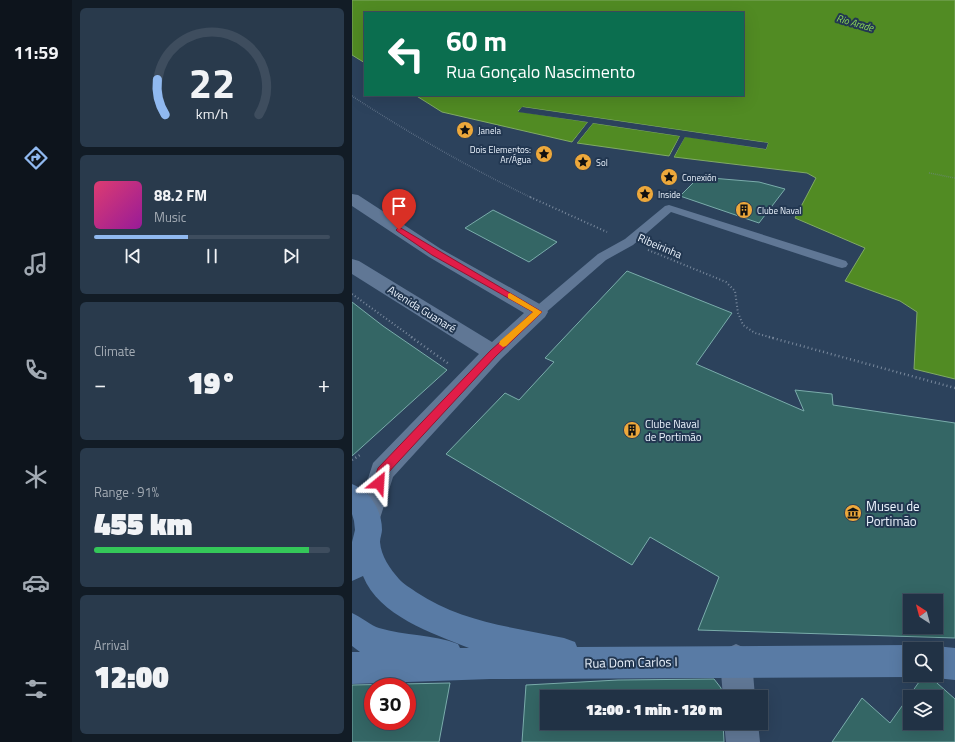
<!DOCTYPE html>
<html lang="en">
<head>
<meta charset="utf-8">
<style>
  body { margin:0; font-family:"Titillium Web",sans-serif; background:#293a4c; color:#f1f3f6; height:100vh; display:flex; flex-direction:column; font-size:15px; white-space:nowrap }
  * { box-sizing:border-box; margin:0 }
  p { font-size:13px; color:#a2aab3 }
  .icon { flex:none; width:22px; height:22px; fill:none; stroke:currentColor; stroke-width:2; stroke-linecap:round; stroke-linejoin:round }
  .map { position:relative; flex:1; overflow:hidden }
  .details { display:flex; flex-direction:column; gap:8px; padding:8px; background:#121c26; width:280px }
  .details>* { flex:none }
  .banner { position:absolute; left:12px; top:12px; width:380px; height:84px; border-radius:0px; box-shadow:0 4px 16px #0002,0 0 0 1px #3e4d5e; background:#0b6e4f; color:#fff; overflow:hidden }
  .needle { width:26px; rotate:324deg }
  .buttons { position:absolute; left:551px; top:594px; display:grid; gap:8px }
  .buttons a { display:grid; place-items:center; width:40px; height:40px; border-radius:0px; background:#213245; box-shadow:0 4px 16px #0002,0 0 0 1px #3e4d5e; font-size:20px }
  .speed { position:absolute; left:12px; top:678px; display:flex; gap:8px; font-size:20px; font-weight:700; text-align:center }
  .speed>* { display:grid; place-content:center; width:52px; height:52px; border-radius:50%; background:#213245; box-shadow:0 4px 16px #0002,0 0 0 1px #3e4d5e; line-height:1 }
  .speed .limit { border:6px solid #d22; background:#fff; color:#111 }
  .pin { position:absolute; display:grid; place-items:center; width:34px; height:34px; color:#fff; margin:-41px -17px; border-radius:50% 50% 50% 0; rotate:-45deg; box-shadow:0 0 4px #0007 }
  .pin .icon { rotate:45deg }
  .me { position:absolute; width:44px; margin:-22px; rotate:27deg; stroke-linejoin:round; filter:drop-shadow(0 0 3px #0008) }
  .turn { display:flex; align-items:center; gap:14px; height:84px; padding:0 16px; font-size:18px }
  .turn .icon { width:52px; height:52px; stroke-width:2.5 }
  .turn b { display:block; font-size:28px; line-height:34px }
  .big { font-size:30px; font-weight:800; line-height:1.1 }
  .details .tile { flex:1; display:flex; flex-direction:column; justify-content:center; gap:6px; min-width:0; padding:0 14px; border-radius:6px; background:#293a4c }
  .details .dial { align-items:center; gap:0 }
  .dial svg { height:104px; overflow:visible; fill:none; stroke:#3e4d5e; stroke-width:7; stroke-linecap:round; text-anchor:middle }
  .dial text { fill:#f1f3f6; stroke:none }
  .song { display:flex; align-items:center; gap:12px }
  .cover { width:48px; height:48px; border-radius:6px; background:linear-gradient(135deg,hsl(340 70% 55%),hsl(300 70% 35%)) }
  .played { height:4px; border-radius:2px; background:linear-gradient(90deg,#90b9f0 40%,#3e4d5e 40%) }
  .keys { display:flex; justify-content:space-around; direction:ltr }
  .heat { display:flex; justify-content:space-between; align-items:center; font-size:22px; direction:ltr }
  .charge { height:6px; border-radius:3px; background:linear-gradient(90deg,#34c759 91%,#3e4d5e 0) }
  .trip { position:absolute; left:188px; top:690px; width:228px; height:40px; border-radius:0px; background:#213245; box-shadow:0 4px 16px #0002,0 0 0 1px #3e4d5e; font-weight:800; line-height:40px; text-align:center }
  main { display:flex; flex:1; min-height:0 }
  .dock { display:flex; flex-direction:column; width:72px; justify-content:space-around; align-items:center; background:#0d141c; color:#a2aab3 }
  .dock .icon { width:28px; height:28px }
  .dock .on { color:#90b9f0 }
  .dock b { font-size:18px; color:#f1f3f6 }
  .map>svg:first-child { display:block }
  .water { fill:#518b23; stroke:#80aa65 }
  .pier { fill:#2c425c }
  .building { fill:#346665; stroke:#7aacab; fill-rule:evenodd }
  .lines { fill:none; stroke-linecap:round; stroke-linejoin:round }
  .path-far2 { stroke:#79899d; stroke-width:1.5; stroke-dasharray:0.5 1.5; stroke-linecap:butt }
  .path-far1 { stroke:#79899d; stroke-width:2; stroke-dasharray:1 2.5; stroke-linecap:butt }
  .path { stroke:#79899d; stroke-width:2.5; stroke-dasharray:1 3; stroke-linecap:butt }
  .lane { fill:#607795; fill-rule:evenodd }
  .street { fill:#607795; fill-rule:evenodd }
  .secondary { fill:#597ba5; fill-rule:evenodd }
  .route { fill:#e11d48; stroke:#92132f }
  .slow { fill:#f59e0b }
  .labels { text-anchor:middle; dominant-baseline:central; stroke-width:4; stroke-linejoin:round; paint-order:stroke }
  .far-poi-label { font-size:9px; fill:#ecf4fe; stroke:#223751; text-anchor:start }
  .far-water-label { font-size:10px; font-style:italic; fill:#8dd85a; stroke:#223751 }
  .street-label { font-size:11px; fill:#ecf4fe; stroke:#223751 }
  .poi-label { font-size:11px; fill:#ecf4fe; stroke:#223751; text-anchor:start }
  .near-poi-label { font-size:13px; fill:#ecf4fe; stroke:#223751; text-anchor:start }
  .near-street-label { font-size:13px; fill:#ecf4fe; stroke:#223751 }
</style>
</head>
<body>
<main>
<nav class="dock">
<b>11:59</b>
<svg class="icon on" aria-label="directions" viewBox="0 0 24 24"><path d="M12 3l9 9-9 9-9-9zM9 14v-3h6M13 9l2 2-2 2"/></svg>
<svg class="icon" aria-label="music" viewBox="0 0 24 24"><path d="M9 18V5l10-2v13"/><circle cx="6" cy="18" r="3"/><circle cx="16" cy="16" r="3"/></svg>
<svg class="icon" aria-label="phone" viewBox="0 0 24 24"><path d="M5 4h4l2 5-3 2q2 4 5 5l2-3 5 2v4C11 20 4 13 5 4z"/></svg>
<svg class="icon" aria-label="climate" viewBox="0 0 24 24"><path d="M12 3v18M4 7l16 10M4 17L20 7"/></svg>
<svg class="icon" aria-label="car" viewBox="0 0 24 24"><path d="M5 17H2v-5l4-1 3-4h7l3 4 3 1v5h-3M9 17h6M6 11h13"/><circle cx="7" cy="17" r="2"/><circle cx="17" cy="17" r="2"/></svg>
<svg class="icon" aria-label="filters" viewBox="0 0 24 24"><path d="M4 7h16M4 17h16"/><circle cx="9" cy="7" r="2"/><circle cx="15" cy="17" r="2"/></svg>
</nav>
<section class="details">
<div class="tile dial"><svg viewBox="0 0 100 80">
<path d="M14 69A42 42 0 1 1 86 69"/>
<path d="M14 69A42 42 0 0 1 8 42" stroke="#90b9f0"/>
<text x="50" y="56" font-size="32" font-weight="700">22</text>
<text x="50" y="72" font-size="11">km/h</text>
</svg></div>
<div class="tile">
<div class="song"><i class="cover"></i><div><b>88.2 FM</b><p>Music</p></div></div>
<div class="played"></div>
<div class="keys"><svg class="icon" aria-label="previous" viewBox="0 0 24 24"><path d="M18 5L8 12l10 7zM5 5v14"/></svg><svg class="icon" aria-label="pause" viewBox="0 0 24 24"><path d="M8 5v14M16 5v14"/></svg><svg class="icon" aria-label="next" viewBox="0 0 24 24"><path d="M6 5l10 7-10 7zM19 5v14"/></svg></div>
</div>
<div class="tile"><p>Climate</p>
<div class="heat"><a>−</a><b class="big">19°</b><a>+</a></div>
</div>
<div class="tile"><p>Range · 91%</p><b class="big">455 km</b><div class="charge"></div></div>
<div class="tile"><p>Arrival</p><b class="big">12:00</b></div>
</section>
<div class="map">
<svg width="603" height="742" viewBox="0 0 603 742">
  <rect width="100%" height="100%" fill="#2c425c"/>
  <path class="water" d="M0,0H603V379L562,369L565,312L548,301L493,281L513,248L443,218L464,178L455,173L322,157L333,136L414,149L416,143L171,107L166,111L236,122L220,142L90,112L63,95H391V13H13V63L0,55Z
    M241,123L328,136L317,156L225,143Z"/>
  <path class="pier" d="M170,107L416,143L414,149L333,137L321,158L320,156L333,134L413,146V144L171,109L170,110L237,121V124L219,144L236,122L166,112Z
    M241,121L328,134L330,136L317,158L328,136L241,123L224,144L223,142Z"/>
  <path class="building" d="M347,177L407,182L433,189L407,223L328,196Z
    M141,210L205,242L177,262L113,228Z
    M275,271L380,313L344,364L452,411L443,390L480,394L481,405L603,423V638L346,630L367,577L298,537L280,565L94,454L153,393L167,400L202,362L193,358ZM558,601H584V627H558Z
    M0,302L31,326L95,370L0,456Z
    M572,675H576L603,699V742H480L510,698L538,723ZM558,697H584V723H558Z
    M362,679L369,688L370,697H195V723H371L372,742H170L174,685L266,680Z
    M98,683L87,742H0V685ZM21,687H55V721H21Z"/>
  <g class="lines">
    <path class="path-far2" d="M0,96C58,134 118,168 180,198
      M577,173L603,178"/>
    <path class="path-far1" d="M178,197L255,232
      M296,250L374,282L383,291L386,313L391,325L403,333L421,338
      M0,294L61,338"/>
    <path class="path" d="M59,337L97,364
      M417,337L603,388
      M0,460L8,455"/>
    <path class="lane" d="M317,205L494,261L496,264L494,267L490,268L486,267L319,212L281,245L254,260L191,315L186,317L181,315L179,312L181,309L246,254L273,239L313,206Z"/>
    <path class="street" d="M0,194L6,195L89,249L193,307L196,312L193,317L149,359L41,477L25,528L16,532L7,528L3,519L21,463L127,354L0,274V259L7,261L140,342L172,313L77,257L0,206Z
      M384,644L395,649L400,660L403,697H371L368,660L373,649Z
      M372,723H406L408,742H374Z"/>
    <path class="secondary" d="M0,484C18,491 30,510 30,530C30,533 28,538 28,542C29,556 38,569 47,579C51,584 59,588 64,592C109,622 160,627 212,638L223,642L225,647L558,645L567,649H558V675H562L558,677L138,679L0,684V652H8L0,646V613C9,617 20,626 27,628C53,636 81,634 106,644L108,648H117C80,633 27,616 11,576L0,581V542L3,530L2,521L0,514Z
      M584,646L603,648V680L584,678L578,675H584V649H578Z"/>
  </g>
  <path class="route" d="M47,227L190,312L144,356L35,474L30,487L27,488L23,487L21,483L26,468L138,351L181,312L80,255L45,231L44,230Z"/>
  <path class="slow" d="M158,293L190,312L154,346L151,347L147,344L148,341L181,312L156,298V294Z"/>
  <defs>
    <g id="sight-disc" transform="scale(0.9)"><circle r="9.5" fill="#eda83b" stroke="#223751"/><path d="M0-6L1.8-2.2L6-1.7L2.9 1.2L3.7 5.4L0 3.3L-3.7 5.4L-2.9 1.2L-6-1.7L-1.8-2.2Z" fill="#111"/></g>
    <g id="building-disc" transform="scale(0.9)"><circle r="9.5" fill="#eda83b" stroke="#223751"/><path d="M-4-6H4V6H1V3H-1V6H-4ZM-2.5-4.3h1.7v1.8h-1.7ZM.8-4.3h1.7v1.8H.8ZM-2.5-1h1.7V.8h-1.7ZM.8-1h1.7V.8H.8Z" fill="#111"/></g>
    <g id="museum-disc" transform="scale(0.9)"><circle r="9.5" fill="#eda83b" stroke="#223751"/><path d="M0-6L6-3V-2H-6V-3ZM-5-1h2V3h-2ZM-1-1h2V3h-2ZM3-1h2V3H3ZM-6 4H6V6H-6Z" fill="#111"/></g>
  </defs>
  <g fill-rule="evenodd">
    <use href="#sight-disc" x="113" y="130"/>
    <use href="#sight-disc" x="192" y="154"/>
    <use href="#sight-disc" x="231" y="162"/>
    <use href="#sight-disc" x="317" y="177"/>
    <use href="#sight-disc" x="293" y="194"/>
    <use href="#building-disc" x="392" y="210"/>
    <use href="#building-disc" x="280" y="430"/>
    <use href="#museum-disc" x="501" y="513"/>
  </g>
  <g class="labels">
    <g class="far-poi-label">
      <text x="126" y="130">Janela</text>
      <text x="179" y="149" text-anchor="end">Dois Elementos:<tspan x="179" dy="10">Ar/Água</tspan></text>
      <text x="244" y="162">Sol</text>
      <text x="330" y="177">Conexión</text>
      <text x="306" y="194">Inside</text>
      <text x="405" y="210">Clube Naval</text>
    </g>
    <g class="far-water-label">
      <text transform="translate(503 23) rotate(16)">Rio Arade</text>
    </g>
    <g class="street-label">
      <text transform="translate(308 246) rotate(23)">Ribeirinha</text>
      <text transform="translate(70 309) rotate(32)">Avenida Guanaré</text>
    </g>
    <g class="poi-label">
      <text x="293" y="424">Clube Naval<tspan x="293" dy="13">de Portimão</tspan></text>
    </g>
    <g class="near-poi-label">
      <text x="514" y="506">Museu de<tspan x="514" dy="15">Portimão</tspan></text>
    </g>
    <g class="near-street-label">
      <text transform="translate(279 662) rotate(-1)">Rua Dom Carlos I</text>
    </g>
  </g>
</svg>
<div class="buttons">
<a><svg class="needle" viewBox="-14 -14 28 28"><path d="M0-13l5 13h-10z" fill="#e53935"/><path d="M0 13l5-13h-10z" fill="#a2aab3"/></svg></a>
<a><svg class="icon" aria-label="search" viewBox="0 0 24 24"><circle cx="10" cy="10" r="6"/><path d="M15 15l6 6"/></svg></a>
<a><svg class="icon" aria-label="layers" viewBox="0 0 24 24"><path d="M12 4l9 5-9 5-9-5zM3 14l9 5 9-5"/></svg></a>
</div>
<div class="speed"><div class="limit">30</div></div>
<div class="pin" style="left:47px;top:230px;background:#d93025"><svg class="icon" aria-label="arrive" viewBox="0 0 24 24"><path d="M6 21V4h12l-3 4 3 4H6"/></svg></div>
<svg class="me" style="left:27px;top:483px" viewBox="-20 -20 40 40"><path d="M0-17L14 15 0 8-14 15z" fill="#e11d48" stroke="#fff" stroke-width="4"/></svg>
<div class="trip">12:00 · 1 min · 120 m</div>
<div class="banner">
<div class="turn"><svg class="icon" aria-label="left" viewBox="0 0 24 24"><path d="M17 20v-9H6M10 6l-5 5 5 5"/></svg><div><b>60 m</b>Rua Gonçalo Nascimento</div></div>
</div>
</div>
</main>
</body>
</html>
